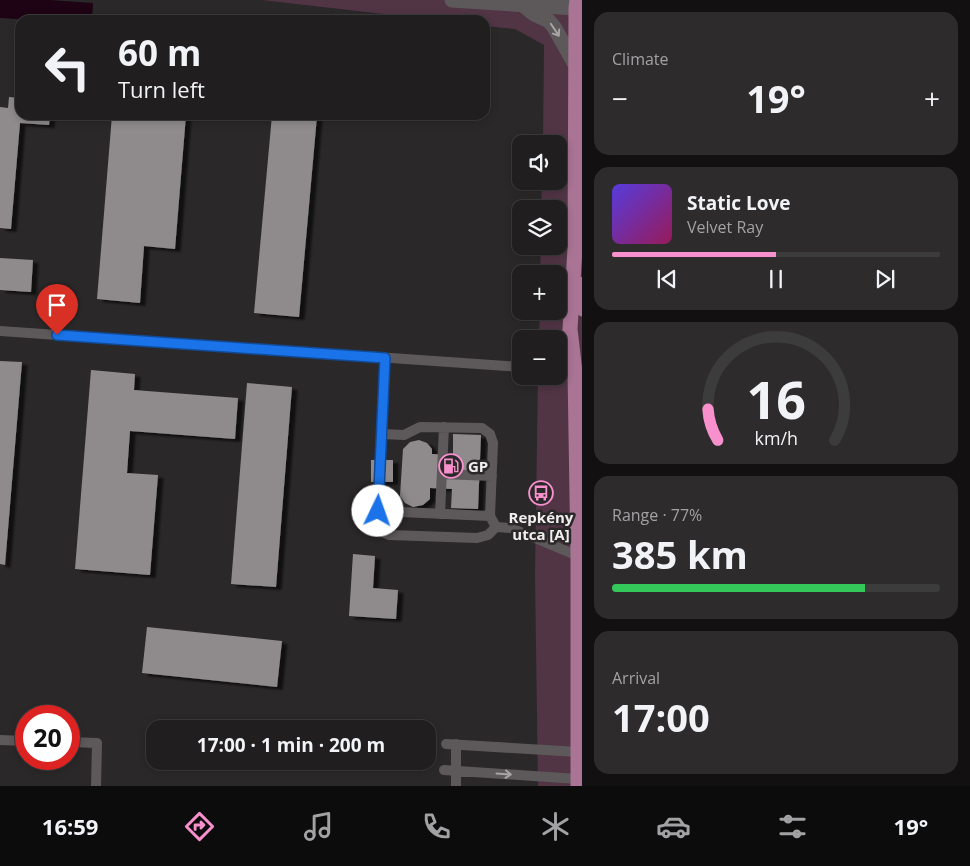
<!DOCTYPE html>
<html lang="en">
<head>
<meta charset="utf-8">
<style>
  body { margin:0; font-family:"Open Sans",sans-serif; background:#2d2b2c; color:#f1f3f6; height:100vh; display:flex; flex-direction:column; font-size:19px; white-space:nowrap }
  * { box-sizing:border-box; margin:0 }
  p { font-size:16px; color:#a2a2a4 }
  .icon { flex:none; width:28px; height:28px; fill:none; stroke:currentColor; stroke-width:2; stroke-linecap:round; stroke-linejoin:round }
  .map { position:relative; flex:1; overflow:hidden }
  .side { display:flex; flex-direction:column; gap:12px; padding:12px; background:#121011; width:388px }
  .side>* { flex:none }
  .hud { position:absolute; left:15px; top:15px; width:475px; height:105px; border-radius:15px; box-shadow:0 2px 8px #0003,0 0 0 1px #3d3c3d; background:#201e1f; color:#f1f3f6; overflow:hidden }
  .fabs { position:absolute; left:512px; top:135px; display:grid; gap:10px }
  .fabs a { display:grid; place-items:center; width:55px; height:55px; border-radius:10px; background:#201e1f; box-shadow:0 2px 8px #0003,0 0 0 1px #3d3c3d; font-size:25px }
  .speed { position:absolute; left:15px; top:705px; display:flex; gap:10px; font-size:25px; font-weight:700; text-align:center }
  .speed>* { display:grid; place-content:center; width:65px; height:65px; border-radius:50%; background:#201e1f; box-shadow:0 2px 8px #0003,0 0 0 1px #3d3c3d; line-height:1 }
  .speed .limit { border:8px solid #d22; background:#fff; color:#111 }
  .pin { position:absolute; display:grid; place-items:center; width:42px; height:42px; color:#fff; margin:-51px -21px; border-radius:50% 50% 50% 0; rotate:-45deg; box-shadow:0 0 5px #0007 }
  .pin .icon { rotate:45deg }
  .me { position:absolute; width:55px; margin:-28px; rotate:3deg; stroke-linejoin:round; filter:drop-shadow(0 0 4px #0008) }
  .turn { display:flex; align-items:center; gap:18px; height:105px; padding:0 20px; font-size:22px }
  .turn .icon { width:65px; height:65px; stroke-width:2.5 }
  .turn b { display:block; font-size:35px; line-height:42px }
  .big { font-size:38px; font-weight:700; line-height:1.1 }
  .side .tile { flex:1; display:flex; flex-direction:column; justify-content:center; gap:8px; min-width:0; padding:0 18px; border-radius:15px; background:#2d2b2c }
  .side .dial { align-items:center; gap:0 }
  .dial svg { height:130px; overflow:visible; fill:none; stroke:#3d3c3d; stroke-width:7; stroke-linecap:round; text-anchor:middle }
  .dial text { fill:#f1f3f6; stroke:none }
  .song { display:flex; align-items:center; gap:15px }
  .cover { width:60px; height:60px; border-radius:8px; background:linear-gradient(135deg,hsl(250 70% 55%),hsl(330 70% 35%)) }
  .played { height:5px; border-radius:2px; background:linear-gradient(90deg,#f790cd 50%,#3d3c3d 50%) }
  .keys { display:flex; justify-content:space-around; direction:ltr }
  .heat { display:flex; justify-content:space-between; align-items:center; font-size:28px; direction:ltr }
  .charge { height:8px; border-radius:4px; background:linear-gradient(90deg,#34c759 77%,#3d3c3d 0) }
  .trip { position:absolute; left:146px; top:720px; width:290px; height:50px; border-radius:15px; background:#201e1f; box-shadow:0 2px 8px #0003,0 0 0 1px #3d3c3d; font-weight:700; line-height:50px; text-align:center }
  .tab-bar { display:flex; height:80px; justify-content:space-around; align-items:center; background:#0d0c0c; color:#a2a2a4 }
  .tab-bar .icon { width:35px; height:35px }
  .tab-bar .active { color:#f790cd }
  .tab-bar b { font-size:22px; color:#f1f3f6 }
  main { display:flex; flex:1; min-height:0 }
  .map>svg:first-child { display:block }
  .green { fill:#513545 }
  .water { fill:#1d0313 }
  .building { fill:#8f8b8d; filter:url(#shadow) }
  .lines { fill:none; stroke-linecap:round; stroke-linejoin:round }
  .lane { stroke:#5d595b; stroke-width:10 }
  .street { stroke:#5d595b; stroke-width:15 }
  .primary { stroke:#aa7494; stroke-width:15 }
  .oneway { stroke:#a7a4a5 }
  .route-casing { stroke:#114b97; stroke-width:12 }
  .route { stroke:#1a73e8; stroke-width:9 }
  .labels { text-anchor:middle; dominant-baseline:central; stroke-width:5; stroke-linejoin:round; paint-order:stroke }
  .poi-label { font-size:15px; font-weight:bold; fill:#f1eeef; stroke:#2b2829; text-anchor:start }
</style>
</head>
<body>
<main>
<div class="map">
<svg width="583" height="786" viewBox="0 0 583 786">
  <defs>
    <filter id="shadow"><feDropShadow dx="5.5" dy="3" stdDeviation="1" flood-color="#0009"/></filter>
  </defs>
  <rect width="100%" height="100%" fill="#2b2829"/>
  <path class="green" d="M262,0H582V786H538L535,575L538,376H559V339H539L540,311H559V274H540L541,246H559V209H541L542,181H559V144H543L544,45L515,29L485,26V20H436Z"/>
  <path class="water" d="M0,0H49L93,3L92,20H35L0,18Z"/>
  <path class="building" d="M9,97L20,98V115H50L49,125L20,123L11,229L0,228V107L8,108Z
    M112,115H186L175,249L144,246L140,303L97,299Z
    M272,115L317,116L299,317L254,313Z
    M0,258L33,260L31,292L0,290Z
    M0,361L22,362L5,565L0,564Z
    M91,370L135,374L134,390L238,398L235,439L130,431L127,473L158,475L150,575L75,569Z
    M247,383L292,387L276,587L231,584Z
    M453,434L481,435L478,509L451,508L452,489L430,488V499L423,505L413,507L405,503L400,496L403,449L410,442L419,440L427,443L432,449V454L453,455Z
    M371,460H393V482H371Z
    M353,554L375,556L373,588L398,590L396,619L349,616Z
    M147,627L282,641L277,687L142,673Z"/>
  <g class="lines">
    <path class="lane" d="M0,331L521,367
      M558,339L570,329
      M385,358L377,520L380,531L389,535L477,538L488,535L496,527L511,528L578,556
      M559,370L575,372
      M382,434L404,435L420,427L482,428L490,434L493,443L490,516L496,527
      M442,474L492,476
      M378,511L490,516
      M440,514L444,427
      M0,740L26,741
      M69,742L97,743L96,786
      M446,744L578,752
      M456,744V786
      M444,770L578,779"/>
    <path class="street" d="M452,0L576,8
      M524,6L534,14L549,21L554,27L576,66"/>
    <path class="primary" d="M577,0L576,8L575,249L570,329L575,372L578,556V786
      M579,284L583,309"/>
  </g>
  <defs><path id="oneway-shaft" d="M-6 0H5M1.5-3L5.5 0L1.5 3" fill="none" stroke-width="1.6" stroke-linecap="round" stroke-linejoin="round" transform="scale(1.25)"/></defs>
  <g class="oneway">
    <use href="#oneway-shaft" transform="translate(555 30) rotate(56)"/>
    <use href="#oneway-shaft" transform="translate(504 774) rotate(4)"/>
  </g>
  <g class="lines">
    <g class="route-casing">
      <path id="route" d="M57,335L385,358L378,511"/>
    </g>
    <use href="#route" class="route"/>
  </g>
  <defs>
    <g id="fuel-ring" transform="scale(1.25)"><circle r="9.5" fill="#2b2829" stroke="#f790cd" stroke-width="1.5"/><path d="M-5.5-6h7V0h2V4h1.3V-2.5L3-4.5l.8-.8L6-3V5H2.5V1h-1V6h-7ZM-4.2-4.7v3.2H.2V-4.7Z" fill="#f790cd"/></g>
    <g id="bus-ring" transform="scale(1.25)"><circle r="9.5" fill="#2b2829" stroke="#f790cd" stroke-width="1.5"/><path d="M-5-6H5V4H4V6H2V4H-2V6H-4V4H-5ZM-3.5-4V0h7V-4ZM-3.5 1.2v1.5H-2V1.2ZM2 1.2v1.5H3.5V1.2Z" fill="#f790cd"/></g>
  </defs>
  <g fill-rule="evenodd">
    <use href="#fuel-ring" x="451" y="466"/>
    <use href="#bus-ring" x="541" y="493"/>
  </g>
  <g class="labels">
    <g class="poi-label">
      <text x="468" y="466">GP</text>
      <text x="541" y="517" text-anchor="middle">Repkény<tspan x="541" dy="17">utca [A]</tspan></text>
    </g>
  </g>
</svg>
<div class="fabs">
<a><svg class="icon" aria-label="sound" viewBox="0 0 24 24"><path d="M4 9h4l5-4v14l-5-4H4zM17 9q2 3 0 6"/></svg></a>
<a><svg class="icon" aria-label="layers" viewBox="0 0 24 24"><path d="M12 4l9 5-9 5-9-5zM3 14l9 5 9-5"/></svg></a>
<a>+</a>
<a>−</a>
</div>
<div class="speed"><div class="limit">20</div></div>
<div class="pin" style="left:57px;top:335px;background:#d93025"><svg class="icon" aria-label="arrive" viewBox="0 0 24 24"><path d="M6 21V4h12l-3 4 3 4H6"/></svg></div>
<svg class="me" style="left:378px;top:511px" viewBox="-20 -20 40 40"><circle r="19" fill="#fff"/><path d="M0-13L10 11 0 6-10 11z" fill="#1a73e8"/></svg>
<div class="trip">17:00 · 1 min · 200 m</div>
<div class="hud">
<div class="turn"><svg class="icon" aria-label="left" viewBox="0 0 24 24"><path d="M17 20v-9H6M10 6l-5 5 5 5"/></svg><div><b>60 m</b>Turn left</div></div>
</div>
</div>
<section class="side">
<div class="tile"><p>Climate</p>
<div class="heat"><a>−</a><b class="big">19°</b><a>+</a></div>
</div>
<div class="tile">
<div class="song"><i class="cover"></i><div><b>Static Love</b><p>Velvet Ray</p></div></div>
<div class="played"></div>
<div class="keys"><svg class="icon" aria-label="previous" viewBox="0 0 24 24"><path d="M18 5L8 12l10 7zM5 5v14"/></svg><svg class="icon" aria-label="pause" viewBox="0 0 24 24"><path d="M8 5v14M16 5v14"/></svg><svg class="icon" aria-label="next" viewBox="0 0 24 24"><path d="M6 5l10 7-10 7zM19 5v14"/></svg></div>
</div>
<div class="tile dial"><svg viewBox="0 0 100 80">
<path d="M14 69A42 42 0 1 1 86 69"/>
<path d="M14 69A42 42 0 0 1 8 50" stroke="#f790cd"/>
<text x="50" y="56" font-size="32" font-weight="700">16</text>
<text x="50" y="72" font-size="11">km/h</text>
</svg></div>
<div class="tile"><p>Range · 77%</p><b class="big">385 km</b><div class="charge"></div></div>
<div class="tile"><p>Arrival</p><b class="big">17:00</b></div>
</section>
</main>
<nav class="tab-bar">
<b>16:59</b>
<svg class="icon active" aria-label="directions" viewBox="0 0 24 24"><path d="M12 3l9 9-9 9-9-9zM9 14v-3h6M13 9l2 2-2 2"/></svg>
<svg class="icon" aria-label="music" viewBox="0 0 24 24"><path d="M9 18V5l10-2v13"/><circle cx="6" cy="18" r="3"/><circle cx="16" cy="16" r="3"/></svg>
<svg class="icon" aria-label="phone" viewBox="0 0 24 24"><path d="M5 4h4l2 5-3 2q2 4 5 5l2-3 5 2v4C11 20 4 13 5 4z"/></svg>
<svg class="icon" aria-label="climate" viewBox="0 0 24 24"><path d="M12 3v18M4 7l16 10M4 17L20 7"/></svg>
<svg class="icon" aria-label="car" viewBox="0 0 24 24"><path d="M5 17H2v-5l4-1 3-4h7l3 4 3 1v5h-3M9 17h6M6 11h13"/><circle cx="7" cy="17" r="2"/><circle cx="17" cy="17" r="2"/></svg>
<svg class="icon" aria-label="filters" viewBox="0 0 24 24"><path d="M4 7h16M4 17h16"/><circle cx="9" cy="7" r="2"/><circle cx="15" cy="17" r="2"/></svg>
<b>19°</b>
</nav>
</body>
</html>
